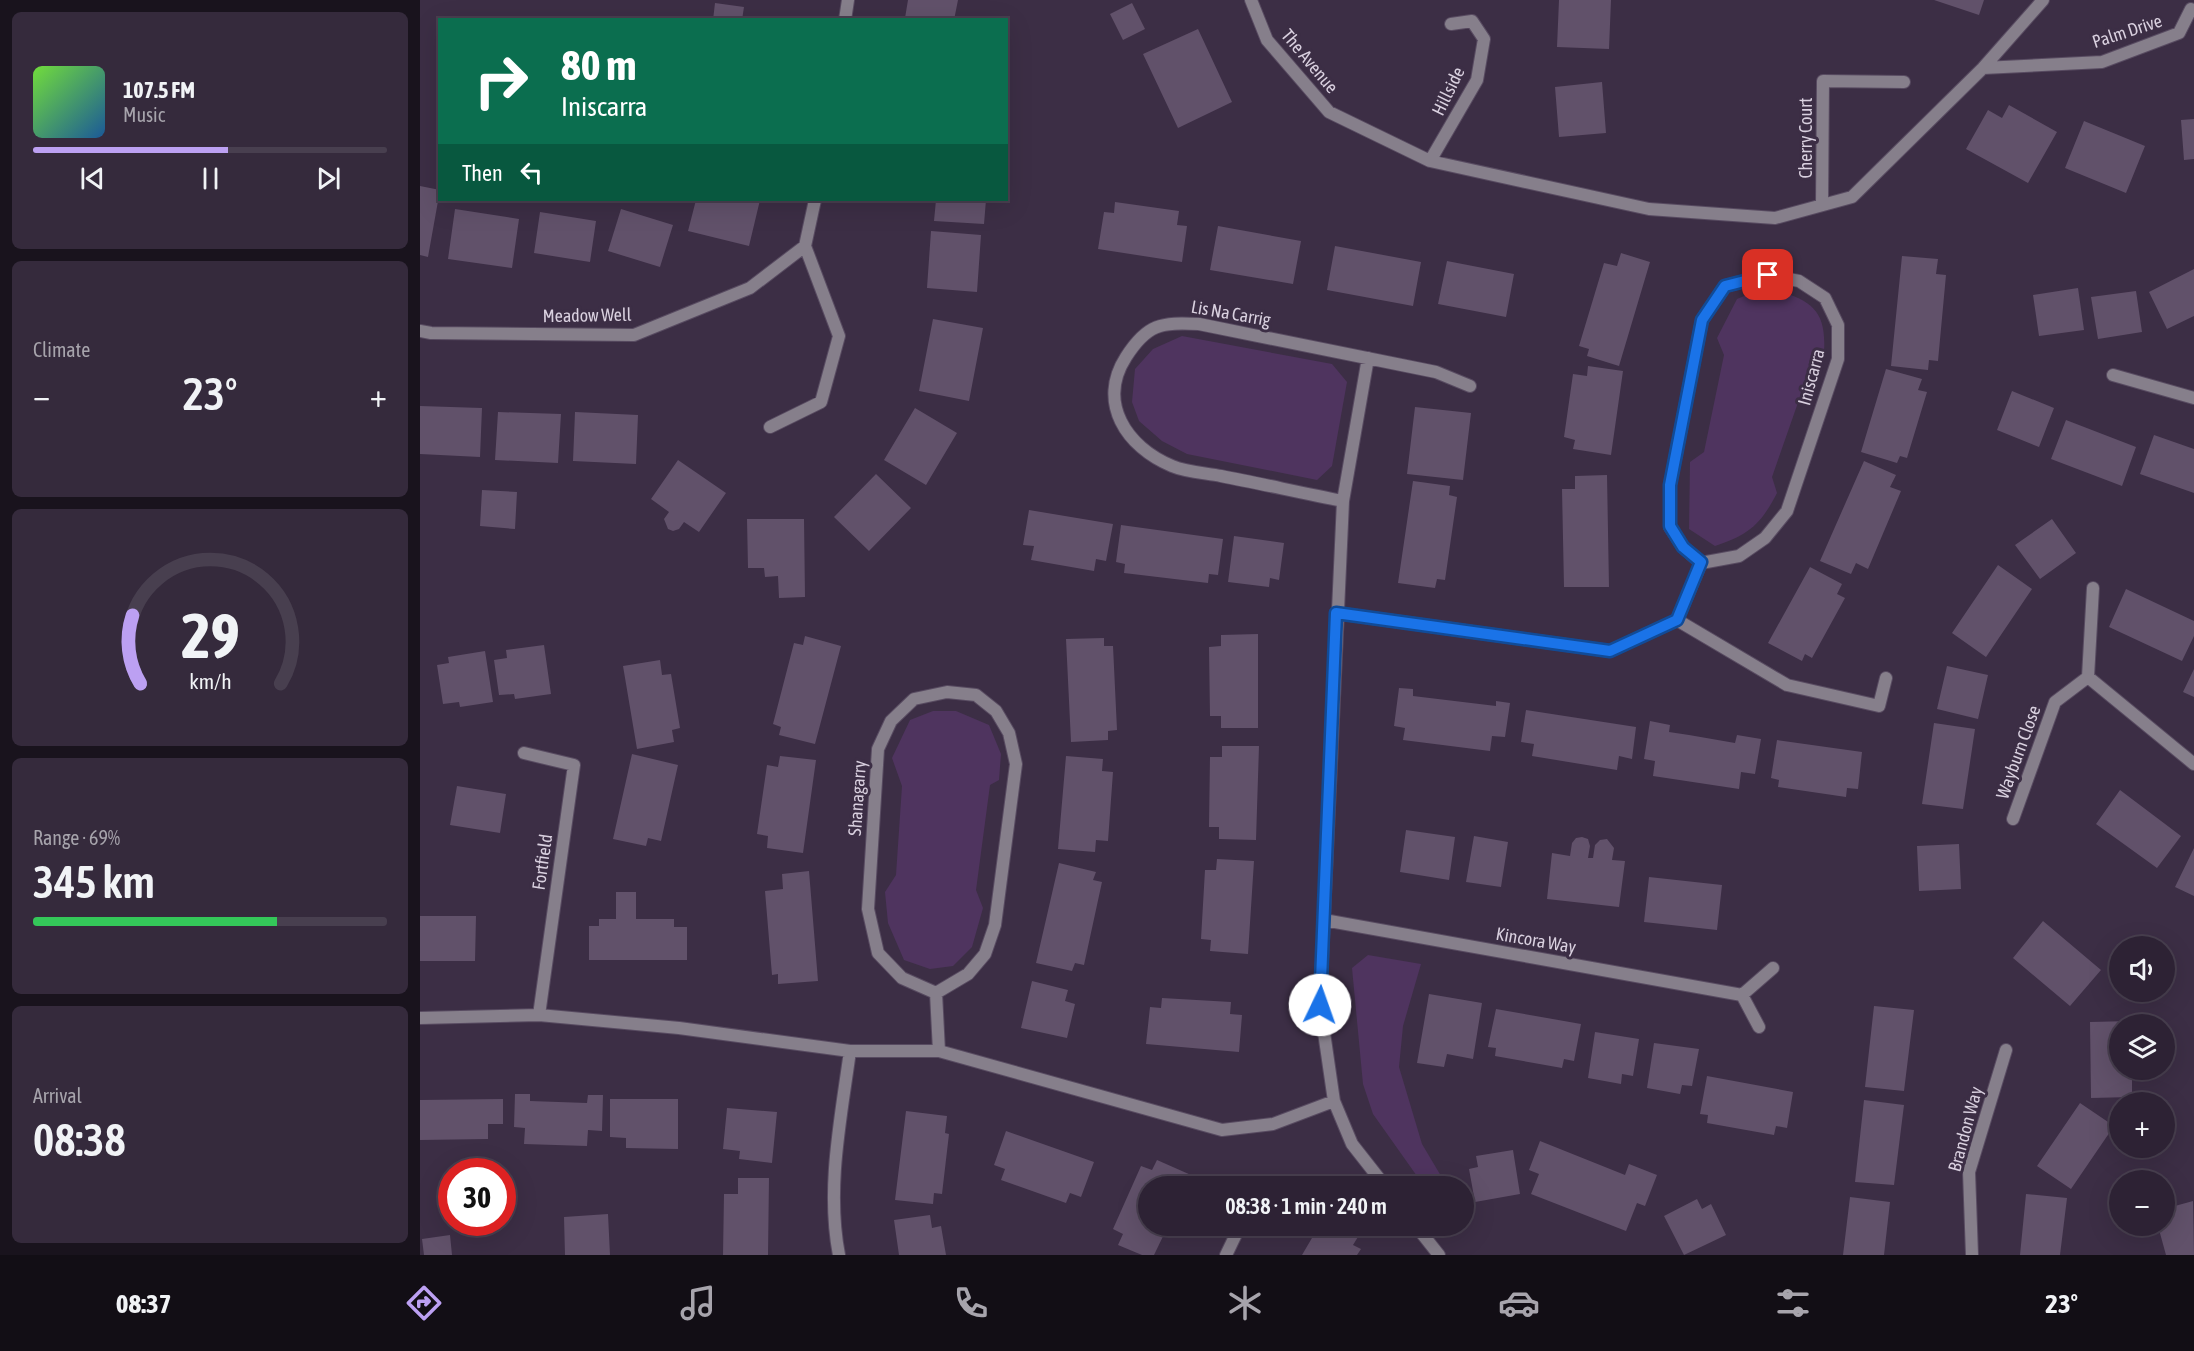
<!DOCTYPE html>
<html lang="en">
<head>
<meta charset="utf-8">
<style>
  body { margin:0; font-family:"Asap Condensed",sans-serif; background:#352a3c; color:#f1f3f6; height:100vh; display:flex; flex-direction:column; font-size:22px; white-space:nowrap }
  * { box-sizing:border-box; margin:0 }
  p { font-size:20px; color:#a7a4ac }
  .icon { flex:none; width:33px; height:33px; fill:none; stroke:currentColor; stroke-width:2; stroke-linecap:round; stroke-linejoin:round }
  .map { position:relative; flex:1; overflow:hidden }
  .sheet { display:flex; flex-direction:column; gap:12px; padding:12px; background:#19131d; width:420px }
  .sheet>* { flex:none }
  .banner { position:absolute; left:18px; top:18px; width:570px; height:183px; border-radius:0px; box-shadow:0 6px 24px #0002,0 0 0 2px #483f4f; background:#0b6e4f; color:#fff; overflow:hidden }
  .tools { position:absolute; left:1689px; top:936px; display:grid; gap:12px }
  .tools a { display:grid; place-items:center; width:66px; height:66px; border-radius:50%; background:#2d2234; box-shadow:0 6px 24px #0002,0 0 0 2px #483f4f; font-size:30px }
  .speed { position:absolute; left:18px; top:1158px; display:flex; gap:12px; font-size:30px; font-weight:700; text-align:center }
  .speed>* { display:grid; place-content:center; width:78px; height:78px; border-radius:50%; background:#2d2234; box-shadow:0 6px 24px #0002,0 0 0 2px #483f4f; line-height:1 }
  .speed .limit { border:9px solid #d22; background:#fff; color:#111 }
  .pin { position:absolute; display:grid; place-items:center; width:51px; height:51px; color:#fff; margin:-26px; border-radius:12px; box-shadow:0 3px 9px #0006 }
  .me { position:absolute; width:66px; margin:-33px; rotate:3deg; stroke-linejoin:round; filter:drop-shadow(0 0 4px #0008) }
  .turn { display:flex; align-items:center; gap:21px; height:126px; padding:0 24px; font-size:27px }
  .turn .icon { width:78px; height:78px; stroke-width:2.5 }
  .turn b { display:block; font-size:42px; line-height:51px }
  .then { display:flex; align-items:center; height:57px; padding:0 24px; background:#0003; gap:12px; font-size:22px }
  .big { font-size:45px; font-weight:600; line-height:1.1 }
  .sheet .widget { flex:1; display:flex; flex-direction:column; justify-content:center; gap:9px; min-width:0; padding:0 21px; border-radius:9px; background:#352a3c }
  .sheet .dial { align-items:center; gap:0 }
  .dial svg { height:156px; overflow:visible; fill:none; stroke:#483f4f; stroke-width:7; stroke-linecap:round; text-anchor:middle }
  .dial text { fill:#f1f3f6; stroke:none }
  .song { display:flex; align-items:center; gap:18px }
  .cover { width:72px; height:72px; border-radius:9px; background:linear-gradient(135deg,hsl(100 70% 55%),hsl(210 70% 35%)) }
  .played { height:6px; border-radius:3px; background:linear-gradient(90deg,#bca0f2 55%,#483f4f 55%) }
  .keys { display:flex; justify-content:space-around; direction:ltr }
  .heat { display:flex; justify-content:space-between; align-items:center; font-size:33px; direction:ltr }
  .charge { height:9px; border-radius:4px; background:linear-gradient(90deg,#34c759 69%,#483f4f 0) }
  .trip { position:absolute; left:718px; top:1176px; width:336px; height:60px; border-radius:30px; background:#2d2234; box-shadow:0 6px 24px #0002,0 0 0 2px #483f4f; font-weight:600; line-height:60px; text-align:center }
  .tabs { display:flex; height:96px; justify-content:space-around; align-items:center; background:#120e15; color:#a7a4ac }
  .tabs .icon { width:42px; height:42px }
  .tabs .selected { color:#bca0f2 }
  .tabs b { font-size:27px; color:#f1f3f6 }
  main { display:flex; flex:1; min-height:0 }
  .map>svg:first-child { display:block }
  .green { fill:#4f345f }
  .building { fill:#61516a }
  .lines { fill:none; stroke-linecap:round; stroke-linejoin:round }
  .minor-casing { stroke:#584b61; stroke-width:14 }
  .minor { stroke:#867f8b; stroke-width:12 }
  .route-casing { stroke:#114b97; stroke-width:15 }
  .route { stroke:#1a73e8; stroke-width:10 }
  .labels { text-anchor:middle; dominant-baseline:central; stroke-width:6; stroke-linejoin:round; paint-order:stroke }
  .street-label { font-size:18px; fill:#d9d0df; stroke:#3c2e45 }
</style>
</head>
<body>
<main>
<section class="sheet">
<div class="widget">
<div class="song"><i class="cover"></i><div><b>107.5 FM</b><p>Music</p></div></div>
<div class="played"></div>
<div class="keys"><svg class="icon" aria-label="previous" viewBox="0 0 24 24"><path d="M18 5L8 12l10 7zM5 5v14"/></svg><svg class="icon" aria-label="pause" viewBox="0 0 24 24"><path d="M8 5v14M16 5v14"/></svg><svg class="icon" aria-label="next" viewBox="0 0 24 24"><path d="M6 5l10 7-10 7zM19 5v14"/></svg></div>
</div>
<div class="widget"><p>Climate</p>
<div class="heat"><a>−</a><b class="big">23°</b><a>+</a></div>
</div>
<div class="widget dial"><svg viewBox="0 0 100 80">
<path d="M14 69A42 42 0 1 1 86 69"/>
<path d="M14 69A42 42 0 0 1 10 34" stroke="#bca0f2"/>
<text x="50" y="56" font-size="32" font-weight="700">29</text>
<text x="50" y="72" font-size="11">km/h</text>
</svg></div>
<div class="widget"><p>Range · 69%</p><b class="big">345 km</b><div class="charge"></div></div>
<div class="widget"><p>Arrival</p><b class="big">08:38</b></div>
</section>
<div class="map">
<svg width="1774" height="1255" viewBox="0 0 1774 1255">
  <rect width="100%" height="100%" fill="#3c2e45"/>
  <path class="green" d="M1346,287C1395,301 1409,310 1403,364L1388,374L1352,477L1357,493C1341,524 1329,535 1295,546L1269,529L1270,462L1284,452L1304,355L1297,338L1317,299Z
    M762,336L912,364L927,382L912,466L897,480L767,454L742,441L719,421L712,402L715,369L733,349Z
    M513,711H536L569,725L581,754L579,780L570,785L556,890L563,908L552,947L533,966L510,969L484,960L468,923L465,892L476,875L482,786L472,758L490,720Z
    M948,955L1001,964L983,1026L979,1067L1002,1144L1021,1176L1022,1186H1004L953,1114L943,1084L932,968Z"/>
  <path class="building" d="M488,0H538L534,20L485,18Z
    M1139,0H1191L1189,49L1137,47Z
    M1514,0H1564L1559,15Z
    M295,3L324,7L322,20H293Z
    M712,3L725,29L703,40L690,14Z
    M778,29L812,102L758,128L723,54Z
    M1182,82L1186,133L1139,137L1135,87Z
    M1589,105L1637,132L1608,183L1546,149L1568,110L1582,118Z
    M1774,119V159L1764,160L1761,120Z
    M1664,121L1725,146L1706,193L1645,168Z
    M0,186L20,190L8,257L0,255Z
    M276,200H340L329,246L268,231Z
    M516,200H566L564,224L514,221Z
    M695,202L759,211L757,225L767,226L762,262L678,249L684,212L694,213Z
    M35,209L99,219L92,268L28,259Z
    M201,209L253,225L240,267L188,251Z
    M120,212L176,221L170,262L114,253Z
    M798,226L881,241L873,284L790,270Z
    M511,231L561,235L557,292L507,288Z
    M915,246L1001,262L993,306L907,290Z
    M1201,253L1230,262L1199,366L1167,356L1169,349L1159,346L1184,263L1197,266Z
    M1482,256L1518,259L1516,274L1526,275L1518,361L1509,360L1508,370L1471,366Z
    M1027,261L1094,274L1086,317L1018,304Z
    M1774,269V316L1747,329L1729,292Z
    M1658,288L1664,330L1619,336L1613,295Z
    M1716,291L1722,332L1678,339L1671,297Z
    M513,319L563,328L549,401L499,391Z
    M1168,366L1203,371L1191,455L1153,449L1155,440L1144,437L1153,374L1167,376Z
    M1466,369L1502,379L1498,390L1507,392L1487,458L1480,456L1477,463L1441,452Z
    M1592,391L1634,408L1619,447L1577,430Z
    M0,406L62,408L60,457L0,454Z
    M995,407L1051,413L1043,480L987,474Z
    M495,408L537,433L506,485L464,460Z
    M78,412L141,414L138,463L75,460Z
    M155,412L218,415L216,464L153,461Z
    M1646,420L1716,447L1702,486L1631,459Z
    M1734,435L1774,449V493L1720,474Z
    M258,460L306,493L279,532L264,522L259,529L253,531L248,529L244,519L249,512L231,499Z
    M1444,461L1476,475L1470,487L1481,491L1448,569L1436,563L1431,574L1400,561Z
    M456,474L491,508L449,551L414,517Z
    M1187,475L1189,587H1144L1142,489H1155V476Z
    M993,481L1030,486L1029,495L1037,497L1025,580L1017,579L1015,588L978,583Z
    M62,490L97,492L95,529L60,526Z
    M609,510L693,524L686,561L676,559L674,571L611,560L614,546L603,545Z
    M327,519H384L385,597L359,598L358,576L345,577L344,568H328Z
    M1632,519L1656,553L1620,579L1595,545Z
    M701,525L803,539L798,575L789,574L788,583L704,573L705,564L696,562Z
    M814,536L864,543L859,580L850,578L849,587L808,582Z
    M1578,565L1612,589L1566,657L1532,633Z
    M1390,567L1422,584L1417,594L1425,598L1392,658L1385,654L1382,661L1348,643Z
    M1706,589L1774,621V636L1762,661L1689,627Z
    M838,634V728H801V716H790L789,647L801,646V635Z
    M385,636L421,646L395,744L359,735L361,727L353,724L374,643L383,645Z
    M684,638V646H693L697,730L688,731V740L651,742L646,639Z
    M124,645L131,694L95,699L94,694L79,695L74,660L87,658L86,650Z
    M65,651L73,702L40,707L39,702L23,704L17,665L29,663L28,657Z
    M240,660L242,675L251,674L260,728L252,730L254,742L217,749L203,666Z
    M1527,666L1568,675L1558,719L1517,709Z
    M1774,669V697L1763,692Z
    M979,688L993,689V696L1076,706V701L1090,703L1085,737L1072,736L1070,751L983,740L985,728L974,726Z
    M1106,710L1216,727L1212,759L1199,756L1197,770L1112,756L1114,744L1101,742Z
    M1230,721L1250,725L1249,732L1269,735L1315,743L1317,735L1341,739L1335,774L1321,772L1319,789L1233,776L1235,761L1224,759Z
    M1514,723L1555,729L1543,809L1502,804Z
    M1357,740L1442,752L1438,789L1427,788L1426,797L1358,787L1359,780L1351,778Z
    M802,746H839L836,840L799,839V827H789L790,757H802Z
    M212,754L258,765L241,841L228,838L226,846L193,839Z
    M360,756L396,760L383,853L347,848L348,836L337,834L347,765L358,767Z
    M646,756L683,759L682,771L693,772L688,841L676,840L675,852L638,849Z
    M37,786L86,794L80,833L30,825Z
    M1700,790L1761,836L1737,868L1676,824Z
    M986,830L1035,837L1029,880L980,872Z
    M1054,836L1088,842L1081,887L1046,882Z
    M1162,837L1168,839L1170,846L1168,858H1173L1175,845L1180,840L1187,839L1194,848L1192,860L1205,861L1199,907L1127,899L1132,853L1150,856L1152,843L1156,838Z
    M1539,844L1541,889L1499,891L1497,846Z
    M1774,848V896L1755,887Z
    M797,859L834,861L828,954L790,951L791,940L781,939L785,870H796Z
    M639,863L676,872L673,880L682,882L664,965L655,963L652,971L616,963Z
    M389,871L398,981L358,984V974L352,975L345,891L363,889L362,874Z
    M1229,877L1302,885L1297,930L1224,922Z
    M196,892H216V919H254V927H267V960H169V926H179V919H196Z
    M0,916H56L55,961H0Z
    M1623,921L1681,970L1650,1006L1593,958Z
    M612,981L648,990L645,1001L655,1004L647,1038L601,1028Z
    M1009,994L1062,1003L1053,1059L1027,1054L1024,1067L997,1063Z
    M742,998L811,1002L810,1014L822,1015L819,1052L726,1044L730,1007L741,1008Z
    M1454,1006L1494,1010L1484,1091L1445,1087Z
    M1076,1009L1161,1024L1154,1061L1144,1059L1142,1068L1075,1056L1076,1048L1068,1047Z
    M1711,1021V1024H1700V1070H1712V1097L1671,1098L1670,1022Z
    M1175,1032L1219,1039L1213,1076L1202,1074L1201,1084L1168,1078Z
    M1234,1043L1279,1049L1272,1086L1262,1085L1260,1094L1227,1088Z
    M1287,1076L1373,1092L1367,1128L1356,1126L1354,1135L1287,1123L1288,1115L1280,1114Z
    M95,1094H110V1101L167,1103L168,1095H183L182,1131L168,1130L167,1146L104,1144L105,1128L94,1127Z
    M83,1099V1124H68V1139L0,1140V1100Z
    M190,1099H258V1149L206,1148V1138L190,1137Z
    M1444,1100L1484,1105L1474,1185L1435,1182Z
    M1660,1103L1694,1126L1651,1189L1617,1166Z
    M307,1108L357,1112L352,1163L319,1159L320,1151L303,1149Z
    M486,1111L527,1116L525,1133L529,1134L522,1194L514,1193L513,1204L475,1200Z
    M586,1131L674,1162L661,1197L650,1193L646,1203L581,1180L585,1169L574,1165Z
    M1120,1141L1205,1175L1209,1164L1237,1175L1225,1206L1217,1203L1206,1231L1111,1194L1119,1174L1109,1170Z
    M1093,1150L1100,1194L1055,1202L1049,1169L1058,1167L1056,1156Z
    M737,1160L771,1175L765,1186H729V1226H748L734,1255H722L698,1245L703,1234L693,1229L721,1166L732,1170Z
    M318,1178H349L348,1255H303L304,1194H318Z
    M1606,1194L1647,1198L1640,1255H1600Z
    M1430,1197L1470,1202L1464,1255H1423Z
    M1277,1199L1282,1209L1291,1204L1306,1235L1264,1255L1244,1216Z
    M1773,1201L1774,1255H1746L1738,1226H1744V1209Z
    M188,1214L190,1255H145L144,1217Z
    M510,1215L512,1228L521,1226L526,1255H479L474,1220Z
    M899,1226H930L941,1232L933,1245L941,1249L937,1255H882Z
    M30,1235L32,1255H4L2,1239Z"/>
  <g class="lines">
    <g class="minor-casing">
      <path id="minor" d="M831,0L847,40L909,112L1010,161L1229,209L1355,218L1432,197L1563,68L1623,0
        M425,20L428,0
        M1563,68L1682,62L1759,33L1771,9L1774,11
        M1010,161L1057,80L1064,39L1052,21L1031,24
        M1402,205L1403,81L1484,82
        M0,331L11,333L214,335L330,288L385,246
        M948,358L923,501L900,1005L914,1101L932,1144L965,1186
        M1693,375L1774,398
        M350,427L401,402L419,336L385,246L395,200
        M923,501C882,493 842,484 801,476C785,473 766,472 752,466C706,447 677,402 706,357C727,324 741,322 779,324L1016,372L1050,386
        M916,613L1190,651L1257,620L1281,563L1319,556L1345,538L1367,511L1418,359V325L1405,298L1379,281L1348,275L1305,286L1282,320L1250,485V527L1263,547L1281,563
        M1257,620L1367,685L1459,706L1466,678
        M1668,677L1774,764
        M1668,677L1673,588
        M104,753L154,765L119,1015
        M1593,819L1635,702L1668,677
        M904,920L1322,995L1339,1027
        M516,993L548,974L565,954L575,925L596,764L589,733L576,711L556,695L527,692L494,699L471,721L458,749L448,909L458,953L482,978L516,993L519,1051
        M1322,995L1353,968
        M0,1018L119,1015L259,1028L430,1051H519L802,1130L853,1124L914,1101
        M996,1226L1019,1255
        M419,1255C406,1188 421,1118 430,1051
        M806,1255L820,1226
        M1552,1255L1549,1172L1586,1050"/>
    </g>
    <use href="#minor" class="minor"/>
  </g>
  <g class="lines">
    <g class="route-casing">
      <path id="route" d="M900,1005L916,613L1190,651L1257,620L1281,562L1263,547L1250,526V485L1282,320L1305,286L1348,275"/>
    </g>
    <use href="#route" class="route"/>
  </g>
  <g class="labels">
    <g class="street-label">
      <text transform="translate(1707 31) rotate(-18)">Palm Drive</text>
      <text transform="translate(890 61) rotate(50)">The Avenue</text>
      <text transform="translate(1028 91) rotate(-64)">Hillside</text>
      <text transform="translate(1385 138) rotate(-90)">Cherry Court</text>
      <text transform="translate(811 313) rotate(10)">Lis Na Carrig</text>
      <text transform="translate(167 315) rotate(-1)">Meadow Well</text>
      <text transform="translate(1391 377) rotate(-75)">Iniscarra</text>
      <text transform="translate(1598 752) rotate(-70)">Wayburn Close</text>
      <text transform="translate(437 798) rotate(-86)">Shanagarry</text>
      <text transform="translate(122 862) rotate(-82)">Fortfield</text>
      <text transform="translate(1116 940) rotate(10)">Kincora Way</text>
      <text transform="translate(1545 1129) rotate(-75)">Brandon Way</text>
    </g>
  </g>
</svg>
<div class="tools">
<a><svg class="icon" aria-label="sound" viewBox="0 0 24 24"><path d="M4 9h4l5-4v14l-5-4H4zM17 9q2 3 0 6"/></svg></a>
<a><svg class="icon" aria-label="layers" viewBox="0 0 24 24"><path d="M12 4l9 5-9 5-9-5zM3 14l9 5 9-5"/></svg></a>
<a>+</a>
<a>−</a>
</div>
<div class="speed"><div class="limit">30</div></div>
<div class="pin" style="left:1348px;top:275px;background:#d93025"><svg class="icon" aria-label="arrive" viewBox="0 0 24 24"><path d="M6 21V4h12l-3 4 3 4H6"/></svg></div>
<svg class="me" style="left:900px;top:1005px" viewBox="-20 -20 40 40"><circle r="19" fill="#fff"/><path d="M0-13L10 11 0 6-10 11z" fill="#1a73e8"/></svg>
<div class="trip">08:38 · 1 min · 240 m</div>
<div class="banner">
<div class="turn"><svg class="icon" aria-label="right" viewBox="0 0 24 24"><path d="M7 20v-9h11M14 6l5 5-5 5"/></svg><div><b>80 m</b>Iniscarra</div></div>
<div class="then">Then<svg class="icon" aria-label="left" viewBox="0 0 24 24"><path d="M17 20v-9H6M10 6l-5 5 5 5"/></svg></div>
</div>
</div>
</main>
<nav class="tabs">
<b>08:37</b>
<svg class="icon selected" aria-label="directions" viewBox="0 0 24 24"><path d="M12 3l9 9-9 9-9-9zM9 14v-3h6M13 9l2 2-2 2"/></svg>
<svg class="icon" aria-label="music" viewBox="0 0 24 24"><path d="M9 18V5l10-2v13"/><circle cx="6" cy="18" r="3"/><circle cx="16" cy="16" r="3"/></svg>
<svg class="icon" aria-label="phone" viewBox="0 0 24 24"><path d="M5 4h4l2 5-3 2q2 4 5 5l2-3 5 2v4C11 20 4 13 5 4z"/></svg>
<svg class="icon" aria-label="climate" viewBox="0 0 24 24"><path d="M12 3v18M4 7l16 10M4 17L20 7"/></svg>
<svg class="icon" aria-label="car" viewBox="0 0 24 24"><path d="M5 17H2v-5l4-1 3-4h7l3 4 3 1v5h-3M9 17h6M6 11h13"/><circle cx="7" cy="17" r="2"/><circle cx="17" cy="17" r="2"/></svg>
<svg class="icon" aria-label="filters" viewBox="0 0 24 24"><path d="M4 7h16M4 17h16"/><circle cx="9" cy="7" r="2"/><circle cx="15" cy="17" r="2"/></svg>
<b>23°</b>
</nav>
</body>
</html>
